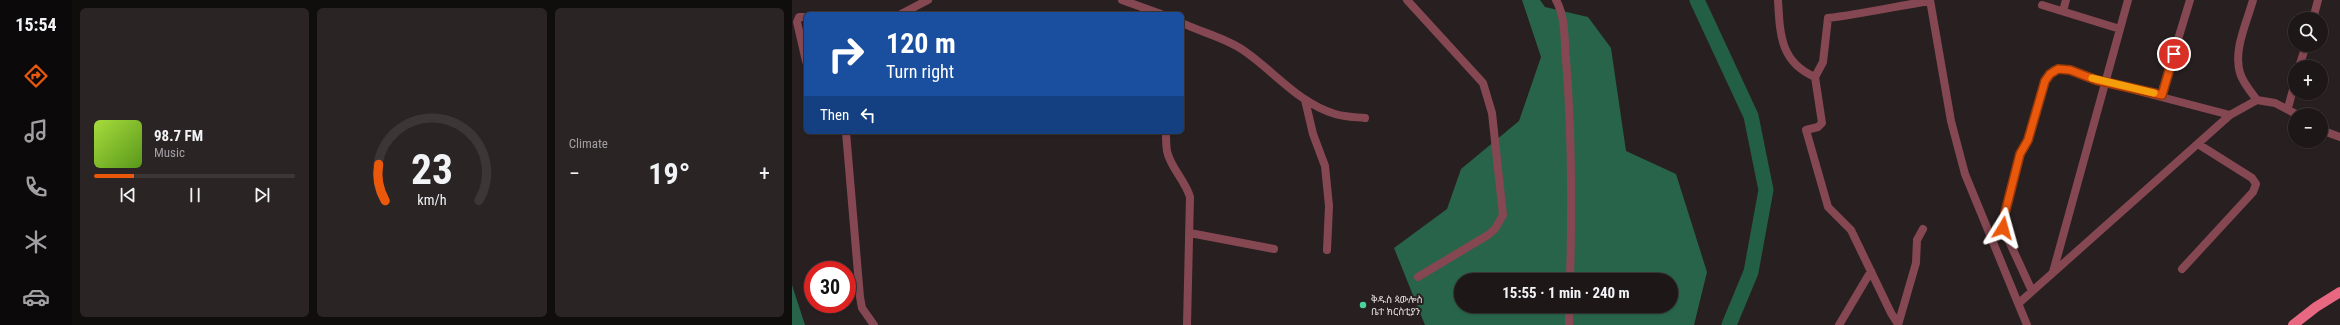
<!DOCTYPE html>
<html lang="en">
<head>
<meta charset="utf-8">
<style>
  body { margin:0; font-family:"Roboto Condensed","Noto Sans Ethiopic",sans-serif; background:#2b2425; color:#f1f3f6; height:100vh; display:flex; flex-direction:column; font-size:15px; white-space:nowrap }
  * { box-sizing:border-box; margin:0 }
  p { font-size:13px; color:#a19fa2 }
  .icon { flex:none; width:22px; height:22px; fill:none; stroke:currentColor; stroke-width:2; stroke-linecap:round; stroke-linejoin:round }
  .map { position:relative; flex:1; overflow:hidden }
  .drawer { display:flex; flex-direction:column; gap:8px; padding:8px; background:#100d0d; width:720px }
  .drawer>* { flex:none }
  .guide { position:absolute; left:12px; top:12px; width:380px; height:122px; border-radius:6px; box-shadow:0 1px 3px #0004,0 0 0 1px #3c3637; background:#1a4fa0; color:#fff; overflow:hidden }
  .tools { position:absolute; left:1496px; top:12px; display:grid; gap:8px }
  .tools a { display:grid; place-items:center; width:40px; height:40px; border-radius:50%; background:#1e1718; box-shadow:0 1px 3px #0004,0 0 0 1px #3c3637; font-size:20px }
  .speed { position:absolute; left:12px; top:261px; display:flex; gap:8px; font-size:20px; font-weight:700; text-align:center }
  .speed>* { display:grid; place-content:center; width:52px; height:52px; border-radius:50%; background:#1e1718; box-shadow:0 1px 3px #0004,0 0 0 1px #3c3637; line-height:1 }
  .speed .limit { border:6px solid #d22; background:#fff; color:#111 }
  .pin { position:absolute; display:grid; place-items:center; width:34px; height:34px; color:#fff; margin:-17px; border:2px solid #fff; border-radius:50%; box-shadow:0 1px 4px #0007 }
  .me { position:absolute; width:44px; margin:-22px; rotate:8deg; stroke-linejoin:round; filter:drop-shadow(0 0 3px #0008) }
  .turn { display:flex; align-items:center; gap:14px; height:84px; padding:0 16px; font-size:18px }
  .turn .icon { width:52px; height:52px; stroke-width:2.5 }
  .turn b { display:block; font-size:28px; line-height:34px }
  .then { display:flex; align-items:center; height:38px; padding:0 16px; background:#0003; gap:8px; font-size:15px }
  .big { font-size:30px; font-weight:700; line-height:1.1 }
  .drawer .card { flex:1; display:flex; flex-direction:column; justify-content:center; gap:6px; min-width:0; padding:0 14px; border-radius:6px; background:#2b2425 }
  .drawer .dial { align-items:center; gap:0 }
  .dial svg { height:104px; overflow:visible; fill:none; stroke:#3c3637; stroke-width:7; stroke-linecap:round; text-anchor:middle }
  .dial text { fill:#f1f3f6; stroke:none }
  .song { display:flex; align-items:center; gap:12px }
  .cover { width:48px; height:48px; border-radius:6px; background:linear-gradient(135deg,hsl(80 70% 55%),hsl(90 70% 35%)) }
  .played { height:4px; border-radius:2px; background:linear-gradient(90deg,#ea580c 20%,#3c3637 20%) }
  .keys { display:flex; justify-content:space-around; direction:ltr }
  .heat { display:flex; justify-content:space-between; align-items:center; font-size:22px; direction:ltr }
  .drawer .tiles { flex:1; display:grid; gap:8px; grid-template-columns:repeat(3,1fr) }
  .trip { position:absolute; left:662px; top:273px; width:224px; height:40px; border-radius:20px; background:#1e1718; box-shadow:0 1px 3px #0004,0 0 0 1px #3c3637; font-weight:700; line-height:40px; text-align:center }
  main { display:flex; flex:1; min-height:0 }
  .tabs { display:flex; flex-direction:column; width:72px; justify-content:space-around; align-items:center; background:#0c090a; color:#a19fa2 }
  .tabs .icon { width:28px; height:28px }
  .tabs .current { color:#ea580c }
  .tabs b { font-size:18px; color:#f1f3f6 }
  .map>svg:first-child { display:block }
  .forest { fill:#27644a; fill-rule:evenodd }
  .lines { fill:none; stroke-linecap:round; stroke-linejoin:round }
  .river { stroke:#225f45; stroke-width:15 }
  .minor { stroke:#854852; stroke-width:8 }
  .primary { stroke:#e86882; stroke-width:10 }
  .route-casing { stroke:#983908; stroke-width:10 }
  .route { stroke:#ea580c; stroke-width:7 }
  .slow { stroke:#f59e0b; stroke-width:7 }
  .poi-dot { fill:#4ad49c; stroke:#281f20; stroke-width:1.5 }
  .labels { text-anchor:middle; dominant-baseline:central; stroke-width:4; stroke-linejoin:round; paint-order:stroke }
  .poi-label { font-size:10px; fill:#e4dede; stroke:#281f20; text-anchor:start }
</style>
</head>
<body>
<main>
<nav class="tabs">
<b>15:54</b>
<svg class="icon current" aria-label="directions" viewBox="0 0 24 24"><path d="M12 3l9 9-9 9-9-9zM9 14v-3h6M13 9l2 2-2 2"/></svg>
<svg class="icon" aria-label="music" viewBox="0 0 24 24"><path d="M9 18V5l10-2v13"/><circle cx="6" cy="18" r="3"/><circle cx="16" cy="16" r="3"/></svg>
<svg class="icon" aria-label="phone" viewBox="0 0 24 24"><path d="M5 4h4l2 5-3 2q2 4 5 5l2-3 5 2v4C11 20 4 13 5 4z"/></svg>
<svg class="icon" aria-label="climate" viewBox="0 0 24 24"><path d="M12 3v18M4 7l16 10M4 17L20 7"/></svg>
<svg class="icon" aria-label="car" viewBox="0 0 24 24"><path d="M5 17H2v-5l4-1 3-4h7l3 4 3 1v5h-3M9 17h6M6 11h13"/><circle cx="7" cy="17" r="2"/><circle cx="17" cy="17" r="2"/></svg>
</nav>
<section class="drawer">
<div class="tiles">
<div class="card">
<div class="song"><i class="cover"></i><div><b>98.7 FM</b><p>Music</p></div></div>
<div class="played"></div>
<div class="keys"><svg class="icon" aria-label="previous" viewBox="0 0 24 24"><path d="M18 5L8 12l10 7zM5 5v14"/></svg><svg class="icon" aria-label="pause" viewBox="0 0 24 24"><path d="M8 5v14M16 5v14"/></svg><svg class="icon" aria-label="next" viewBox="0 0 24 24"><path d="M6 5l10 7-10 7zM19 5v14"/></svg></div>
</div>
<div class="card dial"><svg viewBox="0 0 100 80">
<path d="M14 69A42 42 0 1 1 86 69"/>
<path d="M14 69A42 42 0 0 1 9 41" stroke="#ea580c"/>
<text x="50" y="56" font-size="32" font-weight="700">23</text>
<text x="50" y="72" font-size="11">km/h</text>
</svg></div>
<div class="card"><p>Climate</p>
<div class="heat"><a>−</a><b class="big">19°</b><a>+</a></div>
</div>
</div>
</section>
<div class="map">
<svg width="1548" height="325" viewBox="0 0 1548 325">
  <rect width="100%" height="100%" fill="#281f20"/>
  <path class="forest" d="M730,0H748L753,7L796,17L819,48L834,151L884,174L915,272L902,325H633L602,248L655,209L669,169L727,121L749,57ZM669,280H879V306H669Z
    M0,285L13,325H0Z"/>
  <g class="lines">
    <path class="river" d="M905,0L959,116L974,190L959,272L937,325"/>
    <path class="minor" d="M330,0L369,14
      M615,0L691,83L700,113L711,215L703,229L696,235L626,277
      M764,0C774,18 772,39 774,60C780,133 780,207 778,280
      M986,0C988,34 988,62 1023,77
      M1138,0L1159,121L1173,174L1235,325
      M1461,0C1455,22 1441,50 1448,73C1451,83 1459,92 1465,100
      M1250,5L1328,29
      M1271,11L1274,0
      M109,14L136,0
      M14,17H7L5,22L14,61
      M1521,19L1526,0
      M390,23C409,32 434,38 451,50C482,71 506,103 543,114C552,117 563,117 573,118
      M1507,67L1514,45
      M1369,95L1398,0
      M513,100L521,134L533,166L537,206L535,250
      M1496,108L1503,82
      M1529,130L1548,137
      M54,132L68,297L70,308L82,325
      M374,132C374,138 374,145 375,151C378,167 393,180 398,197L395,325
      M398,233L482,249
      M1390,269L1461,192L1464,184L1460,178L1406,144
      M1261,272L1336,0
      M1240,291L1211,228L1213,213L1228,154L1236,140L1253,81L1262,70H1278L1304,80L1438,115
      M1227,303L1438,115L1465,100L1483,103L1506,115
      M1106,324L1099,313L1059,230L1036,207L1014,130L1026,127L1030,123L1023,77L1031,62L1036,18C1071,14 1104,6 1138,1
      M777,325V306
      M1047,325L1079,271
      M1106,325L1124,263L1125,240L1131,229"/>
    <path class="primary" d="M1501,325L1524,307L1548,292"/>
  </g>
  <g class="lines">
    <g class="route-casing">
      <path id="route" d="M1211,228L1213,213L1228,154L1236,140L1253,81L1258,74L1266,69L1278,70L1304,80L1370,95L1382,54"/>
    </g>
    <use href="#route" class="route"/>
    <path class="slow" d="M1300,78L1362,93"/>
  </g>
  <circle class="poi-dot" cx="571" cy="305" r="4"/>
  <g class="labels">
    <g class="poi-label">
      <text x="579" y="299">ቅዱስ ጳውሎስ<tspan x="579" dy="12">ቤተ ክርስቲያን</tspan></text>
    </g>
  </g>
</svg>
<div class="tools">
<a><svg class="icon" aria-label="search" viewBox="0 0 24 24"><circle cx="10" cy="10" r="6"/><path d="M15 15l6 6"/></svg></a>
<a>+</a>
<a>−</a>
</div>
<div class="speed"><div class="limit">30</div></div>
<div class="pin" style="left:1382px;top:54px;background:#d93025"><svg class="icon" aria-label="arrive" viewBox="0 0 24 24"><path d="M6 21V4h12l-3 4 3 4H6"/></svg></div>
<svg class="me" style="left:1211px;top:228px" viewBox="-20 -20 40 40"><path d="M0-17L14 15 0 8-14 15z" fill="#ea580c" stroke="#fff" stroke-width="4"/></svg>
<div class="trip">15:55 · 1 min · 240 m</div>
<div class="guide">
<div class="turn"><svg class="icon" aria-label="right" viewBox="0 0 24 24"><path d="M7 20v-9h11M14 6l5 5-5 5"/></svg><div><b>120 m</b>Turn right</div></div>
<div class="then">Then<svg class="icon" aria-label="left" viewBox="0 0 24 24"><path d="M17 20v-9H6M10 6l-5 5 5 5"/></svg></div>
</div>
</div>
</main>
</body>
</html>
